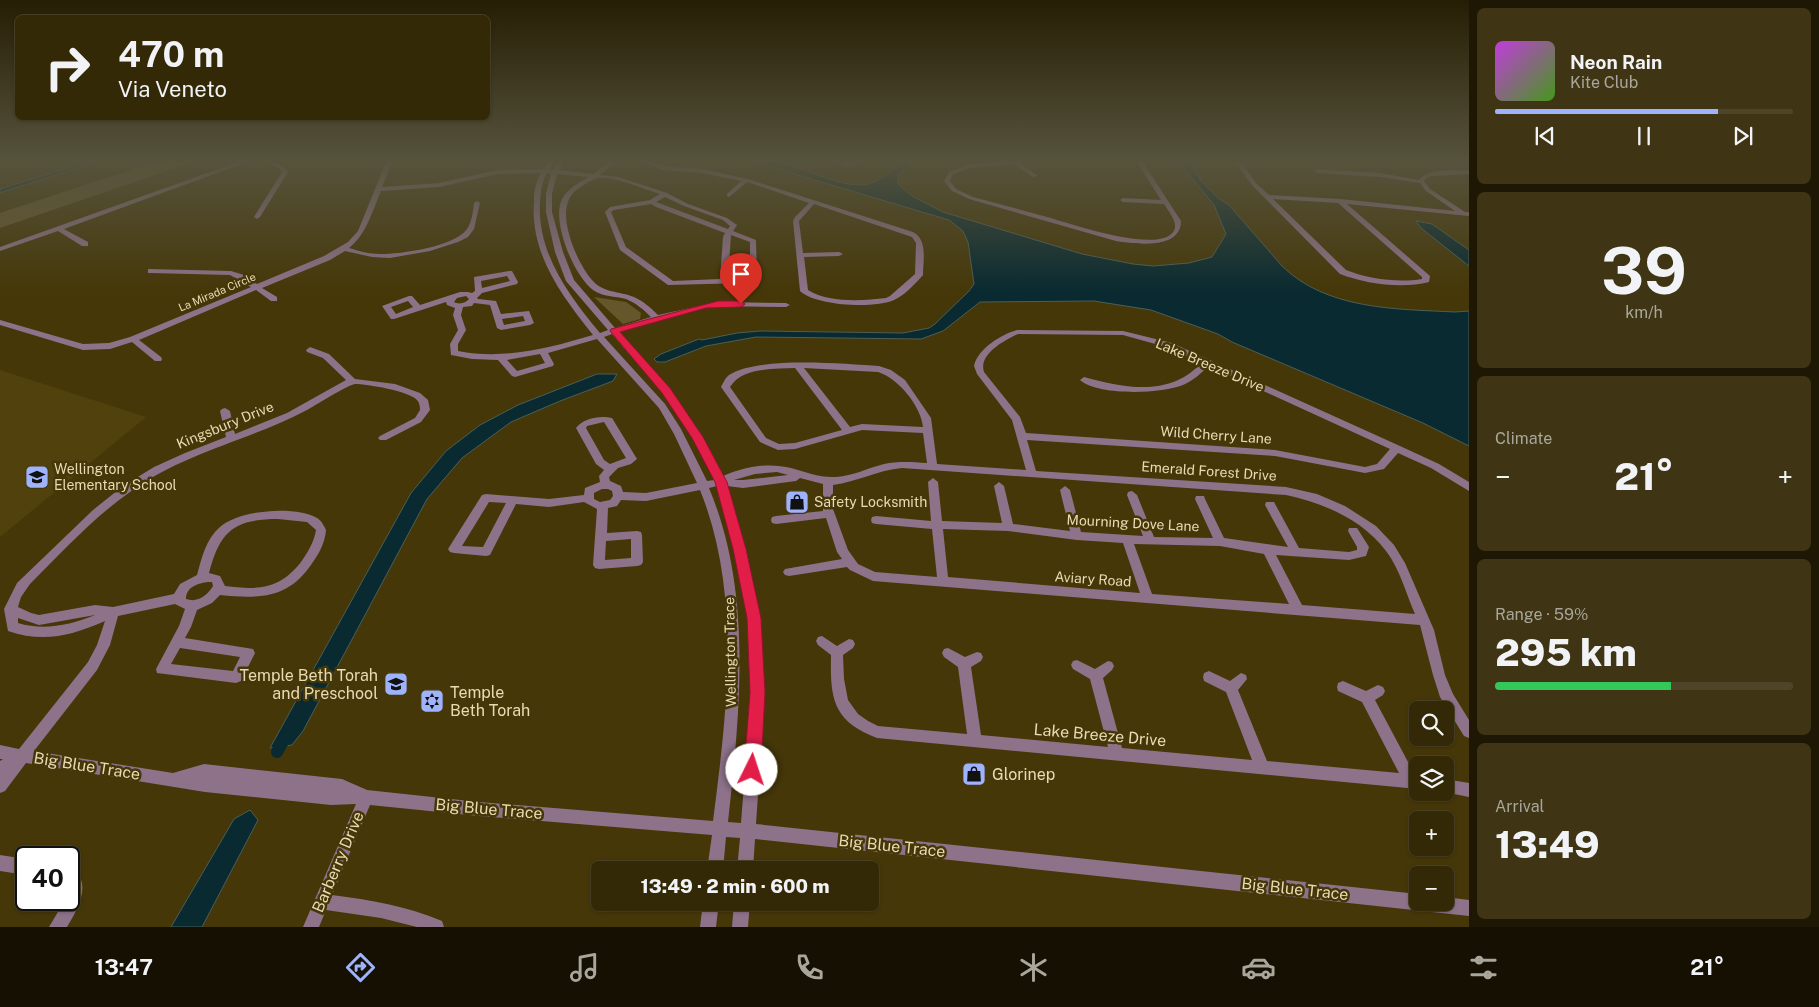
<!DOCTYPE html>
<html lang="en">
<head>
<meta charset="utf-8">
<style>
  body { margin:0; font-family:"Public Sans",sans-serif; background:#3f3514; color:#f1f3f6; height:100vh; display:flex; flex-direction:column; font-size:19px; white-space:nowrap }
  * { box-sizing:border-box; margin:0 }
  p { font-size:16px; color:#a9a69b }
  .icon { flex:none; width:28px; height:28px; fill:none; stroke:currentColor; stroke-width:2; stroke-linecap:round; stroke-linejoin:round }
  .map { position:relative; flex:1; overflow:hidden }
  .details { display:flex; flex-direction:column; gap:8px; padding:8px; background:#1d1703; width:350px }
  .details>* { flex:none }
  .banner { position:absolute; left:15px; top:15px; width:475px; height:105px; border-radius:8px; box-shadow:0 1px 4px #0004,0 0 0 1px #4e4528; background:#342906; color:#f1f3f6; overflow:hidden }
  .controls { position:absolute; left:1409px; top:701px; display:grid; gap:10px }
  .controls a { display:grid; place-items:center; width:45px; height:45px; border-radius:8px; background:#342906; box-shadow:0 1px 4px #0004,0 0 0 1px #4e4528; font-size:25px }
  .speed { position:absolute; left:15px; top:846px; display:flex; gap:10px; font-size:25px; font-weight:700; text-align:center }
  .speed>* { display:grid; place-content:center; width:65px; height:65px; border-radius:50%; background:#342906; box-shadow:0 1px 4px #0004,0 0 0 1px #4e4528; line-height:1 }
  .speed .limit { border:2px solid #111; border-radius:8px; background:#fff; color:#111 }
  .pin { position:absolute; display:grid; place-items:center; width:42px; height:42px; color:#fff; margin:-51px -21px; border-radius:50% 50% 50% 0; rotate:-45deg; box-shadow:0 0 5px #0007 }
  .pin .icon { rotate:45deg }
  .me { position:absolute; width:55px; margin:-28px; rotate:4deg; stroke-linejoin:round; filter:drop-shadow(0 0 4px #0008) }
  .turn { display:flex; align-items:center; gap:18px; height:105px; padding:0 20px; font-size:22px }
  .turn .icon { width:65px; height:65px; stroke-width:2.5 }
  .turn b { display:block; font-size:35px; line-height:42px }
  .big { font-size:38px; font-weight:800; line-height:1.1 }
  .details .card { flex:1; display:flex; flex-direction:column; justify-content:center; gap:8px; min-width:0; padding:0 18px; border-radius:8px; background:#3f3514 }
  .details .dial { align-items:center; gap:0 }
  .dial b { font-size:65px; line-height:1 }
  .song { display:flex; align-items:center; gap:15px }
  .cover { width:60px; height:60px; border-radius:8px; background:linear-gradient(135deg,hsl(290 70% 55%),hsl(100 70% 35%)) }
  .played { height:5px; border-radius:2px; background:linear-gradient(90deg,#9fb3fd 75%,#4e4528 75%) }
  .keys { display:flex; justify-content:space-around; direction:ltr }
  .heat { display:flex; justify-content:space-between; align-items:center; font-size:28px; direction:ltr }
  .charge { height:8px; border-radius:4px; background:linear-gradient(90deg,#34c759 59%,#4e4528 0) }
  .trip { position:absolute; left:591px; top:861px; width:288px; height:50px; border-radius:8px; background:#342906; box-shadow:0 1px 4px #0004,0 0 0 1px #4e4528; font-weight:800; line-height:50px; text-align:center }
  .menu { display:flex; height:80px; justify-content:space-around; align-items:center; background:#151002; color:#a9a69b }
  .menu .icon { width:35px; height:35px }
  .menu .active { color:#9fb3fd }
  .menu b { font-size:22px; color:#f1f3f6 }
  main { display:flex; flex:1; min-height:0 }
  .map>svg:first-child { display:block }
  .built { fill:#51420d }
  .green { fill:#65572b }
  .water { fill:#092a30; stroke:#4c5f57 }
  .lines { fill:none; stroke-linecap:round; stroke-linejoin:round }
  .canal { stroke:#092a30; stroke-width:12 }
  .minor { fill:#8e728a; fill-rule:evenodd }
  .route { fill:#e11d48; stroke:#92132f }
  .labels { text-anchor:middle; dominant-baseline:central; stroke-width:5; stroke-linejoin:round; paint-order:stroke }
  .far-street-label { font-size:11px; fill:#e8dab3; stroke:#453708 }
  .street-label { font-size:14px; fill:#e8dab3; stroke:#453708 }
  .poi-label { font-size:14px; fill:#e8dab3; stroke:#453708; text-anchor:start }
  .near-poi-label { font-size:16px; fill:#e8dab3; stroke:#453708; text-anchor:start }
  .near-street-label { font-size:16px; fill:#e8dab3; stroke:#453708 }
</style>
</head>
<body>
<main>
<div class="map">
<svg width="1469" height="927" viewBox="0 0 1469 927">
  <rect width="100%" height="100%" fill="#453708"/>
  <path class="built" d="M0,370L146,417L0,537Z"/>
  <path class="green" d="M154,162H193L0,228V213Z
    M594,297L626,302L641,313L640,319L623,324Z"/>
  <path class="water" d="M86,162H96L0,193V189Z
    M754,162C761,162 768,162 774,162C803,165 831,185 861,185C882,185 893,162 913,162L898,175V184L912,196L943,212L1082,254L1133,264L1153,266L1189,263L1212,257L1226,234L1214,205L1179,162H1190L1201,181L1218,198L1229,205L1282,266C1327,310 1396,309 1455,312L1469,311V446L1423,423L1232,342L1218,334L1151,310L1094,301L980,302L943,331L921,339L756,337L706,346L665,362H657L654,359L661,354L699,339L702,340L737,333L760,331L903,333L929,328L935,324L969,291L974,284L968,242L963,231L949,220Z
    M1416,221L1432,224L1469,250V266L1421,228Z
    M597,374H617L613,381L560,401L511,422L462,458L427,499L303,731L292,745L270,748L411,493L446,451L480,425L518,405Z
    M250,810L258,820L202,927H171L234,819Z"/>
  <g class="lines">
    <path class="canal" d="M277,752L286,736"/>
    <path class="minor" d="M238,162H247L64,229L88,242V246H82L58,231L0,251V247Z
      M267,162C277,162 282,164 288,172L260,217L257,219L254,217L282,172L279,168Z
      M386,162H392L382,187L439,183L497,170L544,169L548,162H554L550,170H553L557,162H563L559,170L593,174L608,162H615L600,175L618,177L667,193L688,204L727,218L737,225L733,231L756,240L757,278L744,283L668,285L620,250L605,212L610,207L650,200L660,194C643,189 615,176 597,178C593,179 587,183 584,185C577,189 570,194 568,202C560,223 578,264 592,280C603,293 619,291 634,297C643,301 651,308 658,315L718,302L786,303L790,305L786,307L718,306L705,308L619,332L669,389L703,437L723,476C744,467 768,462 791,468C806,472 820,478 836,477C853,476 868,468 884,464C898,461 912,462 927,463L923,433L862,430L795,449L778,450L760,442L721,387C723,383 726,377 729,375C758,356 844,364 879,366L891,370L905,380L931,418L937,464L1026,470L1012,420L977,374L974,366C977,349 1002,334 1017,330L1123,331L1172,343L1400,446L1439,464L1469,482V491L1431,468L1398,453L1384,469L1365,473L1275,456L1027,440L1036,471L1286,487L1317,494L1345,506L1376,526L1394,545L1405,563L1434,630L1445,675L1453,694L1469,720V738L1464,736L1440,697L1433,675L1420,625L873,581L850,570L847,567L789,576L785,575L783,572L785,569L842,559L837,552L826,518L776,524L772,523L771,520L772,517L776,516L823,511V484L800,478L796,481L743,488L727,486L746,549L760,618L765,693L756,824L1418,894V902H1445V897L1469,900V916L755,839L753,870H737L740,838L726,837L723,870H707L712,835L479,816L370,805L332,895C371,900 406,906 442,921L444,927H417L381,918L326,910L319,927H303L356,804L331,805L205,792L26,763L5,791L0,793V761L3,759H0V745L19,749L88,662L97,645L105,621C71,636 43,643 8,631L4,609L17,583L93,510L123,486L154,467L185,453L226,437L220,411L222,409L225,408L230,411L235,434L287,413L346,380L323,358L307,352L306,350L310,347L329,354L355,379L395,384L420,393L428,400L430,410L421,422L386,440H380L378,438L380,436L415,418L420,410C420,406 419,402 417,400C409,391 367,384 355,384C347,385 315,406 305,411C248,441 183,453 130,492C93,518 62,552 30,584L21,597L18,607L31,613L39,615L95,605L113,607L174,594L180,584L197,575C202,557 206,539 220,527C239,510 295,505 317,518C321,520 324,526 326,530C325,542 320,552 313,562C289,599 260,599 220,595L212,603L197,610L191,627L185,638L253,649L255,653L241,681L236,683L157,673L156,669L179,626L185,609L175,604L118,616L110,645L97,670L34,751L173,773L204,764L342,779L367,790L479,802L713,821C727,712 742,594 700,490L646,501L621,500L617,506L608,508L607,533L637,531L641,532L642,535L643,562L641,565L637,566L599,569L595,568L593,565L597,509L584,502L549,507L516,504L490,555L486,556L454,553L450,552L448,549L482,495L486,494L549,499L584,495L585,488L600,482L599,476L604,470L596,464L576,428C583,418 601,415 612,418L637,459L631,464L618,468L609,477L610,481L621,486L623,492L646,493L697,483L674,434L659,408L597,339L548,353L554,364L553,366L515,377L512,376L498,360L472,359L451,355L450,344L458,330L453,315L455,308L447,305L446,302L394,319H391L382,306L409,296H412L420,305L460,292H468L472,293L475,291L474,277L509,271H512L518,282L517,284L482,293L477,298L478,299L496,301L501,314L529,311L534,323L530,325L501,330L497,328L490,305L474,303L472,306L463,307L461,315L466,330L458,344V351C505,360 549,348 593,335C562,296 530,254 534,202C534,191 535,183 541,173L497,174L439,187L381,191C372,211 367,234 349,248C359,251 369,254 380,254C401,254 454,247 467,229C472,222 473,211 474,203L477,201L480,203L474,229L468,237L458,242L430,251L390,258L372,257L345,251L330,260L262,288L277,297V301H271L256,290L139,340L161,357L162,359L161,361H155L132,342L110,349L83,350L0,325V320L83,344L109,343L130,337L251,287L230,275L151,273H148V269L231,271L244,275L257,284L324,256L348,242L358,231ZM547,173H551L546,194V212L555,252L566,281L608,330L600,333C569,296 537,253 540,202C541,191 541,183 547,173ZM557,174L588,177C579,183 567,189 562,199C551,221 574,276 593,290C603,297 615,296 626,299C636,303 644,310 651,317L615,328L574,280L563,252L552,212V194ZM665,197L684,206L723,220L730,226L728,229L656,202ZM651,204L656,207L725,233L723,237L720,279L673,281L626,247L611,212L614,210ZM731,235L750,242V275L743,279H728ZM507,276L510,281L482,288L481,281ZM466,296L469,299C466,303 459,305 454,302L457,298ZM408,301L413,307L396,314L391,307ZM523,316L525,321L504,325L502,319ZM612,334L663,393L694,438L715,480L707,481L681,429L665,404L604,337ZM1018,334L1123,335L1166,347L1202,363C1194,370 1186,377 1176,381C1147,393 1114,385 1084,377L1080,380C1098,396 1161,394 1183,385C1193,381 1201,373 1209,366L1390,449L1377,464L1365,467L1275,450L1026,433L1020,417L984,372C978,354 1005,340 1018,334ZM540,354L545,363L517,371L507,360ZM795,368L842,430L795,443L779,444L766,438L730,387C742,367 774,369 795,368ZM804,368L878,372C898,378 921,406 923,427L862,424L850,427ZM604,422L626,458L610,464L604,460L586,428L587,426ZM902,468L1286,495C1323,503 1362,519 1386,551C1400,569 1406,594 1415,614L1302,605L1276,555L1349,560L1366,556L1369,547L1357,528H1349L1348,531L1357,547V550L1349,552L1299,548L1274,502H1266L1265,505L1288,547L1224,538L1205,499L1204,496H1196L1195,499L1213,538L1154,537L1137,495L1132,491L1128,492L1127,495L1143,536L1081,532L1070,490L1065,486L1060,490L1070,531L1013,524L1004,486L999,482L994,486L1002,523L942,521L938,482L933,478L928,482L931,521L876,516L872,517L871,520L872,523L876,524L932,529L937,577L875,572L858,564L848,550L833,509V485C857,482 878,470 902,468ZM777,472L788,475L743,480H734L755,474ZM717,486L734,549L748,618L751,693L741,823L728,822C740,711 753,593 709,488ZM602,489H608L612,491L613,496L610,500L600,502L594,499V493ZM489,502L506,503L483,547L462,546ZM278,519L307,522L316,530C314,542 308,552 301,562C279,590 258,590 225,586L220,576L209,573C220,531 234,519 278,519ZM943,529L1008,531L1077,540L1123,543L1140,593L948,577ZM631,539V558L605,560L606,541ZM1134,544L1220,546L1264,554L1289,604L1152,594ZM208,582H212L213,586C207,596 197,603 186,599C186,587 198,583 208,582ZM95,615C70,625 44,631 18,623V618L39,625ZM180,648L240,657L233,671L171,664Z
      M643,162H652L671,167L702,169L748,179L913,232C928,240 923,260 923,275C916,283 904,296 894,300C874,309 816,306 800,291L793,221L795,217L809,203L747,182L729,197L727,196V194L741,181L702,173L664,170ZM814,204L912,237L916,243L915,274L890,296L886,298C862,301 829,303 808,290L804,257L839,256L843,254L839,252L803,253L799,221Z
      M832,162H861L847,167Z
      M995,162H1024L1021,164L1038,176L1033,177L1014,164L971,168L953,174L950,181L956,189L973,197C998,204 1023,210 1047,217C1066,222 1167,258 1175,228C1176,219 1168,211 1164,204L1123,202L1120,200L1123,198L1161,200L1137,162H1143L1181,221C1181,250 1136,244 1116,241L969,199L952,191L944,181L949,172L970,164Z
      M1235,162H1241L1256,183L1269,195L1340,199L1455,211L1426,191L1420,183L1380,177L1317,173L1314,171L1317,169L1380,173L1419,180C1429,167 1454,171 1469,170V174L1432,176L1427,177L1424,181L1430,189L1465,212H1469V216L1347,204L1430,276L1429,282C1402,289 1366,284 1340,274L1252,185ZM1273,199L1338,203L1422,277V279C1399,283 1368,279 1346,270Z
      M822,636L837,646L849,639L853,640L855,644L853,648L843,655L844,679L848,700L858,714L868,721L878,726L967,734L958,667L944,657L942,653L944,649L948,648L965,657L977,652L981,653L983,657L981,661L971,667L981,735L1108,747L1090,679L1073,669L1071,665L1073,661L1077,660L1095,669L1108,661L1112,662L1114,666L1112,670L1103,678L1122,748L1252,760L1226,692L1204,681L1203,677L1204,673L1209,671L1230,681L1241,673L1246,675L1247,679L1238,690L1267,761L1399,773L1362,702L1338,691L1337,687L1338,683L1343,681L1366,691L1378,685L1383,687L1385,691L1383,695L1375,700L1415,775H1418V789L877,738C833,721 830,699 831,655L818,645L816,641L818,637Z
      M1445,779L1469,783V797L1444,792Z
      M0,855L26,859V875L0,871Z
      M69,868C95,879 77,911 67,927H49L65,900H69Z
      M703,902H719L716,927H700Z
      M734,902H750L748,927H732Z"/>
  </g>
  <linearGradient id="sky" x2="0" y2="1"><stop stop-color="#261e04"/><stop offset="0.55" stop-color="#56533d"/><stop offset="1" stop-color="#56533d" stop-opacity="0"/></linearGradient>
  <rect width="1469" height="292" fill="url(#sky)"/>
  <path class="route" d="M718,301H741L745,304L741,307L706,308L620,332L670,388L703,437L727,482L746,549L761,618L765,693L761,770L758,775L752,777L747,775L744,770L750,693L747,618L733,549L715,482L692,438L662,393L610,331L611,329Z"/>
  <defs>
    <g id="school-square" transform="scale(1.25)"><rect x="-9" y="-9" width="18" height="18" rx="4" fill="#9fb3fd" stroke="#453708"/><path d="M0-5L7-2L0 1L-7-2ZM-4 1L0 2.5L4 1V4Q0 6-4 4Z" fill="#111"/></g>
    <g id="shop-square" transform="scale(1.25)"><rect x="-9" y="-9" width="18" height="18" rx="4" fill="#9fb3fd" stroke="#453708"/><path d="M-5-2.5h2.3a2.7 3.5 0 0 1 5.4 0H5L5.5 6h-11ZM-1.5-2.5h3a1.5 2.3 0 0 0-3 0Z" fill="#111"/></g>
    <g id="synagogue-square" transform="scale(1.25)"><rect x="-9" y="-9" width="18" height="18" rx="4" fill="#9fb3fd" stroke="#453708"/><path d="M0-6.5L5.6 3.2H-5.6ZM0 6.5L5.6-3.2H-5.6Z" fill="#111"/></g>
  </defs>
  <g fill-rule="evenodd">
    <use href="#school-square" x="37" y="477"/>
    <use href="#shop-square" x="797" y="502"/>
    <use href="#school-square" x="396" y="684"/>
    <use href="#synagogue-square" x="432" y="701"/>
    <use href="#shop-square" x="974" y="774"/>
  </g>
  <g class="labels">
    <g class="far-street-label">
      <text transform="translate(217 292) rotate(-23)">La Mirada Circle</text>
    </g>
    <g class="street-label">
      <text transform="translate(1210 365) rotate(23)">Lake Breeze Drive</text>
      <text transform="translate(225 425) rotate(-22)">Kingsbury Drive</text>
      <text transform="translate(1216 435) rotate(4)">Wild Cherry Lane</text>
      <text transform="translate(1209 471) rotate(4)">Emerald Forest Drive</text>
      <text transform="translate(1133 523) rotate(3)">Mourning Dove Lane</text>
      <text transform="translate(1093 579) rotate(4)">Aviary Road</text>
      <text transform="translate(730 652) rotate(-91)">Wellington Trace</text>
    </g>
    <g class="poi-label">
      <text x="54" y="469">Wellington<tspan x="54" dy="16">Elementary School</tspan></text>
      <text x="814" y="502">Safety Locksmith</text>
    </g>
    <g class="near-poi-label">
      <text x="378" y="675" text-anchor="end">Temple Beth Torah<tspan x="378" dy="18">and Preschool</tspan></text>
      <text x="450" y="692">Temple<tspan x="450" dy="18">Beth Torah</tspan></text>
      <text x="992" y="774">Glorinep</text>
    </g>
    <g class="near-street-label">
      <text transform="translate(1100 735) rotate(5)">Lake Breeze Drive</text>
      <text transform="translate(87 766) rotate(9)">Big Blue Trace</text>
      <text transform="translate(489 809) rotate(5)">Big Blue Trace</text>
      <text transform="translate(892 846) rotate(6)">Big Blue Trace</text>
      <text transform="translate(338 862) rotate(-67)">Barberry Drive</text>
      <text transform="translate(1295 889) rotate(6)">Big Blue Trace</text>
    </g>
  </g>
</svg>
<div class="controls">
<a><svg class="icon" aria-label="search" viewBox="0 0 24 24"><circle cx="10" cy="10" r="6"/><path d="M15 15l6 6"/></svg></a>
<a><svg class="icon" aria-label="layers" viewBox="0 0 24 24"><path d="M12 4l9 5-9 5-9-5zM3 14l9 5 9-5"/></svg></a>
<a>+</a>
<a>−</a>
</div>
<div class="speed"><div class="limit">40</div></div>
<div class="pin" style="left:741px;top:304px;background:#d93025"><svg class="icon" aria-label="arrive" viewBox="0 0 24 24"><path d="M6 21V4h12l-3 4 3 4H6"/></svg></div>
<svg class="me" style="left:752px;top:770px" viewBox="-20 -20 40 40"><circle r="19" fill="#fff"/><path d="M0-13L10 11 0 6-10 11z" fill="#e11d48"/></svg>
<div class="trip">13:49 · 2 min · 600 m</div>
<div class="banner">
<div class="turn"><svg class="icon" aria-label="right" viewBox="0 0 24 24"><path d="M7 20v-9h11M14 6l5 5-5 5"/></svg><div><b>470 m</b>Via Veneto</div></div>
</div>
</div>
<section class="details">
<div class="card">
<div class="song"><i class="cover"></i><div><b>Neon Rain</b><p>Kite Club</p></div></div>
<div class="played"></div>
<div class="keys"><svg class="icon" aria-label="previous" viewBox="0 0 24 24"><path d="M18 5L8 12l10 7zM5 5v14"/></svg><svg class="icon" aria-label="pause" viewBox="0 0 24 24"><path d="M8 5v14M16 5v14"/></svg><svg class="icon" aria-label="next" viewBox="0 0 24 24"><path d="M6 5l10 7-10 7zM19 5v14"/></svg></div>
</div>
<div class="card dial"><b>39</b><p>km/h</p></div>
<div class="card"><p>Climate</p>
<div class="heat"><a>−</a><b class="big">21°</b><a>+</a></div>
</div>
<div class="card"><p>Range · 59%</p><b class="big">295 km</b><div class="charge"></div></div>
<div class="card"><p>Arrival</p><b class="big">13:49</b></div>
</section>
</main>
<nav class="menu">
<b>13:47</b>
<svg class="icon active" aria-label="directions" viewBox="0 0 24 24"><path d="M12 3l9 9-9 9-9-9zM9 14v-3h6M13 9l2 2-2 2"/></svg>
<svg class="icon" aria-label="music" viewBox="0 0 24 24"><path d="M9 18V5l10-2v13"/><circle cx="6" cy="18" r="3"/><circle cx="16" cy="16" r="3"/></svg>
<svg class="icon" aria-label="phone" viewBox="0 0 24 24"><path d="M5 4h4l2 5-3 2q2 4 5 5l2-3 5 2v4C11 20 4 13 5 4z"/></svg>
<svg class="icon" aria-label="climate" viewBox="0 0 24 24"><path d="M12 3v18M4 7l16 10M4 17L20 7"/></svg>
<svg class="icon" aria-label="car" viewBox="0 0 24 24"><path d="M5 17H2v-5l4-1 3-4h7l3 4 3 1v5h-3M9 17h6M6 11h13"/><circle cx="7" cy="17" r="2"/><circle cx="17" cy="17" r="2"/></svg>
<svg class="icon" aria-label="filters" viewBox="0 0 24 24"><path d="M4 7h16M4 17h16"/><circle cx="9" cy="7" r="2"/><circle cx="15" cy="17" r="2"/></svg>
<b>21°</b>
</nav>
</body>
</html>
